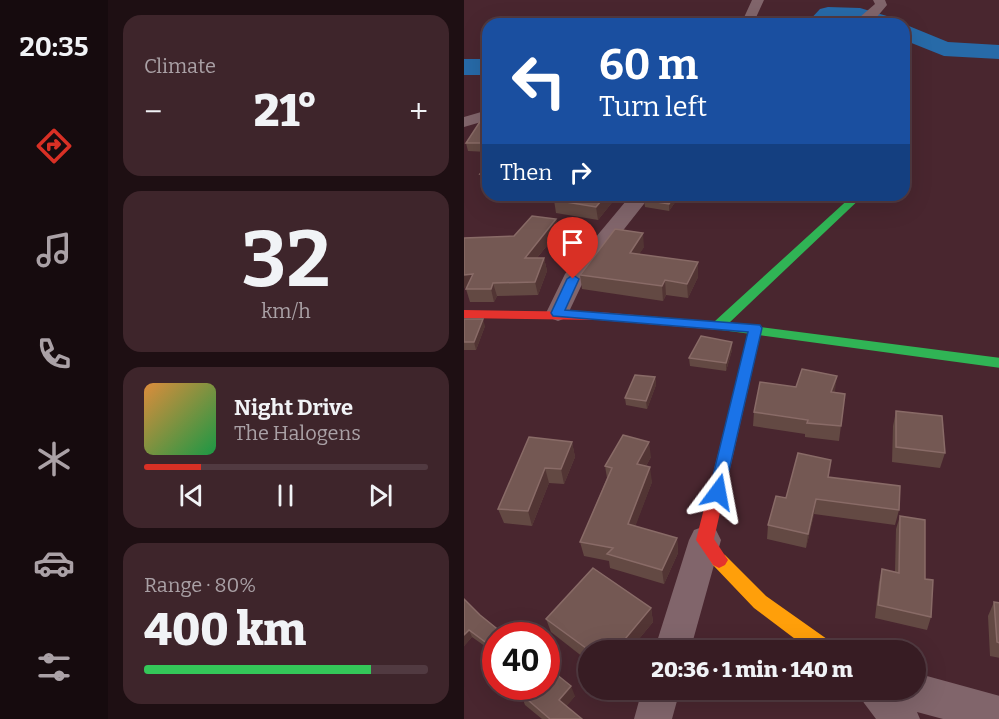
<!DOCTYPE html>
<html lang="en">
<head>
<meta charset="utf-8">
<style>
  body { margin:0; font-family:Bitter,serif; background:#3e252b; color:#f1f3f6; height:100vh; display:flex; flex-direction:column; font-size:22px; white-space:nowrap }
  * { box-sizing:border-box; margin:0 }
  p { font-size:20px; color:#aaa1a6 }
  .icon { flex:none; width:33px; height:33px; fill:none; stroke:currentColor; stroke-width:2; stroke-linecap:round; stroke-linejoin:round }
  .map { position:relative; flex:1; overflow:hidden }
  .details { display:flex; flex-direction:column; gap:15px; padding:15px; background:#1e0f13; width:356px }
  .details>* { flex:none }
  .top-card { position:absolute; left:18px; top:18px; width:428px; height:183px; border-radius:18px; box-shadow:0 6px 24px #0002,0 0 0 2px #513a41; background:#1a4fa0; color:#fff; overflow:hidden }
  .speed { position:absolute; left:18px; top:622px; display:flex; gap:12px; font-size:30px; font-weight:700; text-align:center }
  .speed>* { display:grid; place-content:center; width:78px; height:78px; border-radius:50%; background:#371c23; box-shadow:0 6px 24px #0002,0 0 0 2px #513a41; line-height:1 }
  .speed .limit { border:9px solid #d22; background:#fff; color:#111 }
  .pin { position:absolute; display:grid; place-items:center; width:51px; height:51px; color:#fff; margin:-62px -26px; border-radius:50% 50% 50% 0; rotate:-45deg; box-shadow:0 0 6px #0007 }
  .pin .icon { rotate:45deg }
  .me { position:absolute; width:66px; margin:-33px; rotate:13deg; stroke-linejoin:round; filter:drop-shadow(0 0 4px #0008) }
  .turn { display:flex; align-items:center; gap:21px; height:126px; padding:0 18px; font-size:27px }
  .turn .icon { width:78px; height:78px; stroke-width:2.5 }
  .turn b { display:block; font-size:42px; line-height:51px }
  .then { display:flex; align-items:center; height:57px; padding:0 18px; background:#0003; gap:12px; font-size:22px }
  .big { font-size:45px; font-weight:800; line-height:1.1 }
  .details .widget { flex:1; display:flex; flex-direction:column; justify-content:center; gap:9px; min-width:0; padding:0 21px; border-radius:18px; background:#3e252b }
  .details .dial { align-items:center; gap:0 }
  .dial b { font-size:78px; line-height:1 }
  .song { display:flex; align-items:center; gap:18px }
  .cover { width:72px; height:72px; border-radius:9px; background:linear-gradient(135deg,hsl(30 70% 55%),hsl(140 70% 35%)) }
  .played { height:6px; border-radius:3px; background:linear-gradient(90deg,#d93025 20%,#513a41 20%) }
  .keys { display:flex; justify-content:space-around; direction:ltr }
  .heat { display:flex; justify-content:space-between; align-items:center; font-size:33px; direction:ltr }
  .charge { height:9px; border-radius:4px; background:linear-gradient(90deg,#34c759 80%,#513a41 0) }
  .trip { position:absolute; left:114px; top:640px; width:348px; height:60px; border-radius:30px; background:#371c23; box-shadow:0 6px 24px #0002,0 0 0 2px #513a41; font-weight:800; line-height:60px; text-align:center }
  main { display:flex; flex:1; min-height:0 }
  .tabs { display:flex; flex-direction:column; width:108px; justify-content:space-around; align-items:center; background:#160b0e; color:#aaa1a6 }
  .tabs .icon { width:42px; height:42px }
  .tabs .on { color:#d93025 }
  .tabs b { font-size:27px; color:#f1f3f6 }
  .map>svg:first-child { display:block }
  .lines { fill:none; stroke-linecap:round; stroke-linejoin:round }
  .river { fill:#276aa8; fill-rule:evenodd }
  .street { fill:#81656b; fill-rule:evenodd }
  .fast { fill:#30b455; fill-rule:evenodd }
  .slow { fill:#ff9f0a; fill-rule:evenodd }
  .jam { fill:#e5322d; fill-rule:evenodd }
  .wall { fill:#634943 }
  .shaded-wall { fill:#523534 }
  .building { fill:#745853; stroke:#896b67; stroke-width:1.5 }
  .route { fill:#1a73e8; stroke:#114b97; stroke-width:1.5 }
</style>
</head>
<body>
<main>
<nav class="tabs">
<b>20:35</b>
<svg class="icon on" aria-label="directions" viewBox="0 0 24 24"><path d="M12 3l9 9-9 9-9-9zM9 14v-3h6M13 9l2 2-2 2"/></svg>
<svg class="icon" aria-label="music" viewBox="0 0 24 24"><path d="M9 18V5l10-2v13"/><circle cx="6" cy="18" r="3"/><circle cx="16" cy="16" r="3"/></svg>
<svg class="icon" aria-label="phone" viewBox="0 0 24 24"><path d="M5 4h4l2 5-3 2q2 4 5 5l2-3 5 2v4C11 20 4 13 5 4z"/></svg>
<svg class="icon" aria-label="climate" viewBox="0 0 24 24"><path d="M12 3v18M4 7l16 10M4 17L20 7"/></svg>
<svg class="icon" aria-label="car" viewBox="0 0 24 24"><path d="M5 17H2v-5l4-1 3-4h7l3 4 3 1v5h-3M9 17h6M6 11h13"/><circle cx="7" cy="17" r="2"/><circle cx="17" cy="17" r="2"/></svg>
<svg class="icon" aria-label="filters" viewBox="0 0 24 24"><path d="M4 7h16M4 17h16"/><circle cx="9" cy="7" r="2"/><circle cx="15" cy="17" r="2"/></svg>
</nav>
<section class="details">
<div class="widget"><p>Climate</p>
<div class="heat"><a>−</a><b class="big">21°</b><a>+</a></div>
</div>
<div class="widget dial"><b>32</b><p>km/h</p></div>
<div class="widget">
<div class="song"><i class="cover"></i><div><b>Night Drive</b><p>The Halogens</p></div></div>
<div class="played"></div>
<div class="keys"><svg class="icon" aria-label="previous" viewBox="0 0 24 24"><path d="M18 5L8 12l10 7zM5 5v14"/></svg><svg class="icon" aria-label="pause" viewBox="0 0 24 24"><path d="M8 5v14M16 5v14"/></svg><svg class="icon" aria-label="next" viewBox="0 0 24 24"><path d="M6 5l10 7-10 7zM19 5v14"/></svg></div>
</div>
<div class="widget"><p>Range · 80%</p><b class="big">400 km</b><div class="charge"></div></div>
</section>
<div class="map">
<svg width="536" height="719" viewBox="0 0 536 719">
  <rect width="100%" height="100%" fill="#49262f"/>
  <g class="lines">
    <path class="river" d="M364,7L396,8L433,19L436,24L370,21L366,24H342L356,9Z
      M440,24L484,42L536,45V59L480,56L440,40Z
      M0,59H24V75H0Z"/>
    <path class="street" d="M288,0H300L289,24H277Z
      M409,0H421L423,5L407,24H395L396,17L411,4Z
      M24,110V120L0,127V117Z
      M167,195H187L120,280L102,318L94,321L86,318L82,313L101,274Z
      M241,526L252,530L257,540L226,651H190L225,540L230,530Z
      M452,673L536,696V719H479L453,712L456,719H412L400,703L394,690H452Z
      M178,690H216L208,719H170Z"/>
    <path class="fast" d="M389,195H400L265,323L536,358V368L250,329L249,326L251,321Z"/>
    <path class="slow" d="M255,552L261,555L302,596L370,644L373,651H347L290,608L249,565L246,560L249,555Z"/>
    <path class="jam" d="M0,310L135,312L255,322L261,326L255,330L135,320L0,318Z
      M292,324L298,328L250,539L264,560L261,565L255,568L249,565L232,540L286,328Z"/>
  </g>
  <path class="wall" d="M24,114V152L4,151L2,143Z
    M24,164V183H18L16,174Z
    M94,195H154L134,220L92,213L90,200Z
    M216,195L205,211L181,207L180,200Z
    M92,219L94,232L73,258H80L83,271L74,295L33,296L30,302H6L2,289L50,236Z
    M180,247L175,254L234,277L224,298L202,295L199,301L118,289L116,275Z
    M0,319L21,326L12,350H0Z
    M268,350L262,371L226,366L225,358Z
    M191,377L192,385L183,409L162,405L161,398Z
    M371,392L381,394L375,441L341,437V434L289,426L290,412Z
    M432,411L481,453L476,468L428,462L429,426Z
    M108,442L111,457L100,484L85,483L68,526L40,523L34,509Z
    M187,457L182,466L188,482L171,526L213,538L214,553L200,584L146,568L145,561L120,556L116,542L143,478L141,466Z
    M365,477L435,510L431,525L350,514L342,548L303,539L304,525L322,498Z
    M436,516L461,579L467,617L463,630L411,618L415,582L418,569L431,572L432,529Z
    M0,599L32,636V654L8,637L0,646Z
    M530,602L536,603V658L526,656L524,616Z
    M187,608L189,622L165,651H124V661L87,632L82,619Z
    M57,694L111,696L102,706L118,719H78L61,705Z"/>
  <path class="shaded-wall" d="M142,195H154L134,220L132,207Z
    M211,195H216L205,211V204Z
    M92,219L94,232L63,270L61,258Z
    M179,233L180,247L167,267L166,253Z
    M80,258L83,271L74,295L71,282Z
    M234,262V277L224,298L223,284Z
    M9,274L12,286L0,288V275Z
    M201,280L202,295L199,301L198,286Z
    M29,283L33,296L30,302L27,289Z
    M19,319L21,326L12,350L10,342Z
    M268,342V350L262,371V363Z
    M373,376L371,391L366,406L367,392Z
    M191,377L192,385L183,409L182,401Z
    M108,442L111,457L100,484L97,469Z
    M185,442L187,457L175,478L173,464Z
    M186,467L188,482L167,538L164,524Z
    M81,468L85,483L68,526L64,511Z
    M352,499L350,514L342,548L344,534Z
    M213,538L214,553L200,584L198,570Z
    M187,608L189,622L165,651H151Z
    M5,630L8,637L0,646V635Z
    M107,686L111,696L99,711L95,700Z"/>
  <path class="building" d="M21,114H24V143H2Z
    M24,164V174H16Z
    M94,195H142L132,207L90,200Z
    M185,195H211L205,204L180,200Z
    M68,216L92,219L61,258H80L71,282L29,283L27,289H2L9,274L0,275V238L50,236Z
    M151,229L179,233L166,253L234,262L223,284L201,280L198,286L116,275Z
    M0,319H19L10,342H0Z
    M237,336L268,342L262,363L225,358Z
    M338,369L373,376L367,392L381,394L377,426L343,423L344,420L290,412L296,382L332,387Z
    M171,375L191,377L182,401L161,398Z
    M432,411L478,416L481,453L432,447Z
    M159,435L185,442L173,464L186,467L164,524L213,538L198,570L143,554L149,548L116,542L148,468L141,466Z
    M65,437L108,442L97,469L81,468L64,511L34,509Z
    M334,453L367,460L364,477L436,486L435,510L352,499L344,534L304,525L312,496L322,498Z
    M436,516L461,520V579L469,580L467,617L414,605L418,569L435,573Z
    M129,568L187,608L151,651H126L82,619Z
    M0,599L16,615L42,636H32V650L5,630L0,635Z
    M530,602L536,603V643L533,642Z
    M82,666L107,686L95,700L118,719H86L57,694L63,687H82Z"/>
  <path class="route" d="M109,275L115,279L101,310L296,325L298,328L259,497H248L245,492L284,332L89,316L87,313L103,279Z"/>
</svg>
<div class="speed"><div class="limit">40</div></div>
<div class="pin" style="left:109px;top:279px;background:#d93025"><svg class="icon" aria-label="arrive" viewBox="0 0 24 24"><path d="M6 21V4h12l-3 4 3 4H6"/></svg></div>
<svg class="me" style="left:254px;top:492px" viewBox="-20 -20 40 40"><path d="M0-17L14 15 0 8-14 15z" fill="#1a73e8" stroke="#fff" stroke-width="4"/></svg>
<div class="trip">20:36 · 1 min · 140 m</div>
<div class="top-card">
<div class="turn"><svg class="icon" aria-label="left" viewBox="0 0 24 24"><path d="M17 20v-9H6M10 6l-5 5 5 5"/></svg><div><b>60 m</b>Turn left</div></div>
<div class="then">Then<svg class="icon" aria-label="right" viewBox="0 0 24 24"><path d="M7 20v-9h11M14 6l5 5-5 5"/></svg></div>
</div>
</div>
</main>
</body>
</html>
